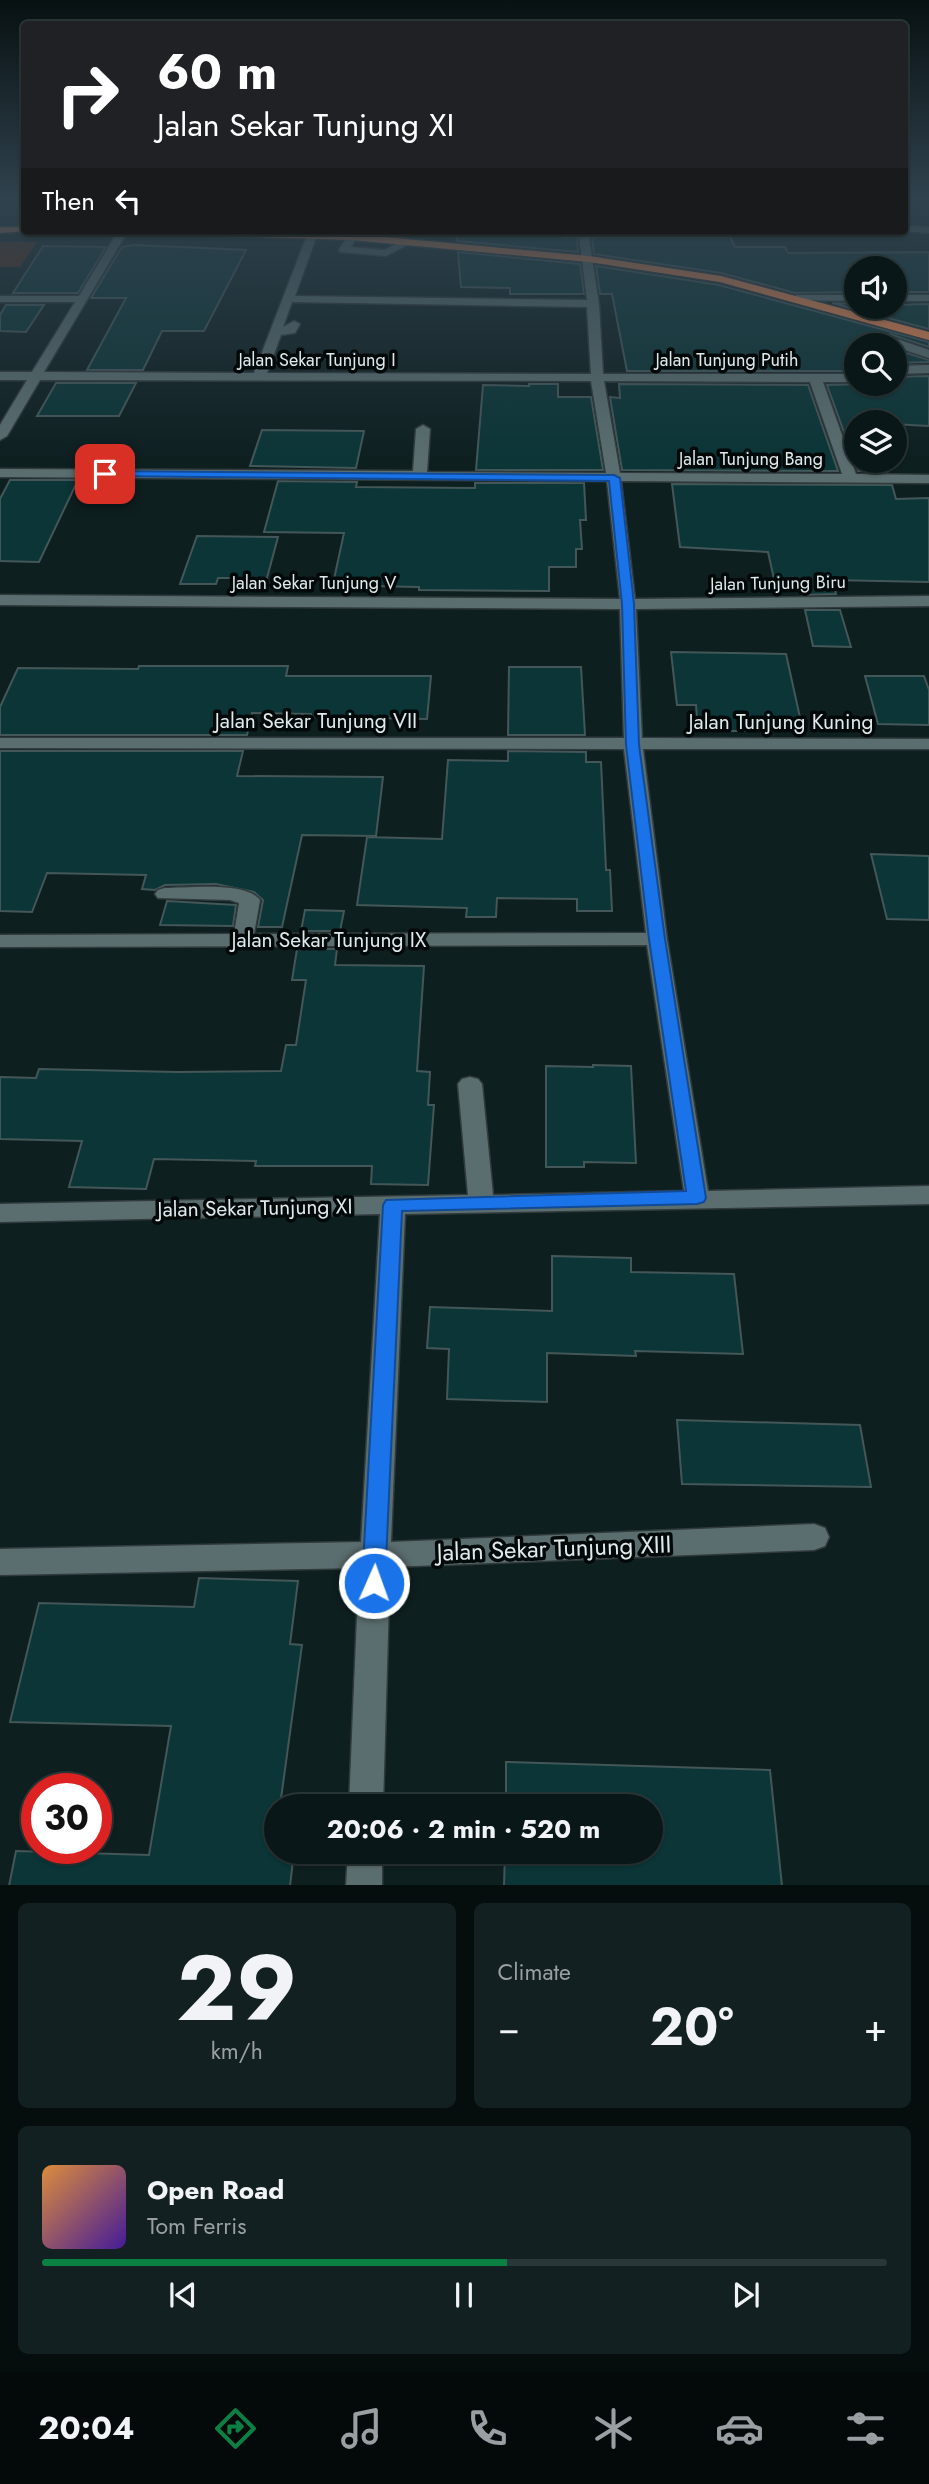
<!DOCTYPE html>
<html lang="en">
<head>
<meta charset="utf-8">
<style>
  body { margin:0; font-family:Jost,sans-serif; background:#132021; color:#f1f3f6; height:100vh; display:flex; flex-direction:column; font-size:26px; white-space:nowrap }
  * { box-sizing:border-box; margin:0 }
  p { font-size:23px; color:#999fa2 }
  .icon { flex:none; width:38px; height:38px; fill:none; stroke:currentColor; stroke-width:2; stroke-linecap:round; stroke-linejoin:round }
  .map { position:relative; height:1885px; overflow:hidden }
  .panel { display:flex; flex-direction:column; gap:18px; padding:18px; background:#060d0d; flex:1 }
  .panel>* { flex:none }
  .guide { position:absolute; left:21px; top:21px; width:887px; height:214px; border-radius:7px; box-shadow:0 2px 5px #0004,0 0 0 2px #2a3637; background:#202124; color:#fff; overflow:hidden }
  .buttons { position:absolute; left:844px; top:256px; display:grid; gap:14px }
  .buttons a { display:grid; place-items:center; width:63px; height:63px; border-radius:50%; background:#0a1718; box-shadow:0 2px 5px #0004,0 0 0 2px #2a3637; font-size:35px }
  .speed { position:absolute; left:21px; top:1773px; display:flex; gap:14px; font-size:35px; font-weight:700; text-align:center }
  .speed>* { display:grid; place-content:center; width:91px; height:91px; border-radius:50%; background:#0a1718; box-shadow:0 2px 5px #0004,0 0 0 2px #2a3637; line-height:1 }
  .speed .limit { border:10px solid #d22; background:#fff; color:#111 }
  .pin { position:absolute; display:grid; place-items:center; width:60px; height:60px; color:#fff; margin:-30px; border-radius:14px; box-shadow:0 4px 10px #0006 }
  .me { position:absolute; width:77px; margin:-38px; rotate:2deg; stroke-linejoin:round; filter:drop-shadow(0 0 5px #0008) }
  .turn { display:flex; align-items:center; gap:24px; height:147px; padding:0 21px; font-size:32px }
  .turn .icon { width:91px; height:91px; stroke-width:2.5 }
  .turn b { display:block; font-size:49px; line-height:60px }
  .then { display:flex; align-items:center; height:66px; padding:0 21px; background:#0003; gap:14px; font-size:26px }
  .big { font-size:52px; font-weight:700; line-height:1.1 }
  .panel .tile { flex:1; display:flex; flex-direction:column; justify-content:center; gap:10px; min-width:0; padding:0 24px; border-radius:10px; background:#132021 }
  .panel .dial { align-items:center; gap:0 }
  .dial b { font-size:91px; line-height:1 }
  .song { display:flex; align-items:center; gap:21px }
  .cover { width:84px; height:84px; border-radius:10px; background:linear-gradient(135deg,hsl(30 70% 55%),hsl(260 70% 35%)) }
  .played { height:7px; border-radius:4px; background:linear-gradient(90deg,#0b8043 55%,#2a3637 55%) }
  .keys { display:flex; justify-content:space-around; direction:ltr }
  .heat { display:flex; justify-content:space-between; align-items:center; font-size:38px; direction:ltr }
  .panel .tiles { flex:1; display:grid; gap:18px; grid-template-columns:1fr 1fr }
  .tile:last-child { grid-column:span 2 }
  .trip { position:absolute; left:264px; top:1794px; width:399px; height:70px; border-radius:35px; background:#0a1718; box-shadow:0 2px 5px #0004,0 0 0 2px #2a3637; font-weight:700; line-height:70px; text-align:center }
  .menu { display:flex; height:112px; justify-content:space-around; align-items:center; background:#04090a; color:#999fa2 }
  .menu .icon { width:49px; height:49px }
  .menu .active { color:#0b8043 }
  .menu b { font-size:32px; color:#f1f3f6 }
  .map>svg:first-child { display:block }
  .green { fill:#5c2b11 }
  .building { fill:#0b3537; stroke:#445758; stroke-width:2 }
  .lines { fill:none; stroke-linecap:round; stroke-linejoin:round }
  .minor-casing { stroke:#313a3c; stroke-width:3 }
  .highway-casing { stroke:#313a3c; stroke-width:3 }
  .minor { fill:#5b6e6f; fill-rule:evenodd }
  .highway { fill:#f2874f; fill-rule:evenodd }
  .route { fill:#1a73e8; stroke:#114b97; stroke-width:2 }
  .labels { text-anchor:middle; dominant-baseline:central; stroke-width:7; stroke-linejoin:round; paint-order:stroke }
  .far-street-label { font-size:18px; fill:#e0eaeb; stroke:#030808 }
  .street-label { font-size:21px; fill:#e0eaeb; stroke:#030808 }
  .near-street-label { font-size:24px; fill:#e0eaeb; stroke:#030808 }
</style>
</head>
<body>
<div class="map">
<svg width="929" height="1886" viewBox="0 0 929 1886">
  <rect width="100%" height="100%" fill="#0e1f20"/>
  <path class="green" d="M0,242H37L20,267H0Z"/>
  <path class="building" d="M456,231H564V237H577L578,252L457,241Z
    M596,237H730L735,247H785L788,253L929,252V292H894V268H856V292L795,293L721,273L594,254L592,239Z
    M135,245L246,250L204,331H162L143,370H87L126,298H91L122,247Z
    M43,246L106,247L78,293H13Z
    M458,252L580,264L584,294H510V288L461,287Z
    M596,266L719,285L929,342V347L890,334L885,336V345H856V371H627L612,294H600Z
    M832,303L856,304V306L929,304V329Z
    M6,305H44L26,332L0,331V315Z
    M894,349L929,360V362L894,363Z
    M929,376V426L856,422V460H882L887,472L858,471L827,385L894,383V377Z
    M56,383H136L119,416H37Z
    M529,384H558V397H591L603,470H476L483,385L529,386Z
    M619,384L808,385L838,471L622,470L610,397L620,398Z
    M262,430L364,431L356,468L250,466Z
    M10,480H78L39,562L0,561V499Z
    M278,481L357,482L356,487L475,488V483H584L586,520H580L582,549H576V567H549V591L419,590V587L374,586L375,580L334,579L344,533L264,532Z
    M672,484L892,485L896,499L929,498V582L832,580L836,594L802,595L798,579H774L768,552L680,547Z
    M197,536L278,537L267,578H218L216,584H180Z
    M805,610H840L851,647L813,646Z
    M671,652L786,654L803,731H698L696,705H677Z
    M139,666H288L286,676H431L427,719L311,717V714L252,713L247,735H0V707L18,668L138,669Z
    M509,667H581L585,735H508Z
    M865,676H924L929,690V725L878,724Z
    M0,751H243L237,776L383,777L376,836L302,835L282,927H258L263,900L254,892L216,884L165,885L155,890L142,889L146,875L47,873L32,912L0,911Z
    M508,751L586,752V762H601L606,870H610L612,911H577V899L497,898L496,917H466L467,908L357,905L367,837L442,839L448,760L508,761Z
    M871,854L929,856V920L887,919Z
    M167,901L236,905L233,926L160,925Z
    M305,910L344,911L340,931H301Z
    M297,949H337L335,965L424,966L417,1071L430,1072L428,1105H434L428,1185L371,1184L372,1166H255L256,1161L154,1159L146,1189L69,1187L82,1141L0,1139V1077L36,1078L39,1069L177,1072L281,1071L286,1045H296L306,980H292Z
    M593,1065L631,1066L636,1163L584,1162V1167H546V1066L593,1067Z
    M552,1256L631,1258V1272L734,1274L743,1354L635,1351L636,1356L547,1353V1402L447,1399L449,1349L427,1348L430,1307L552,1311Z
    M677,1420L860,1425L871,1487L682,1484Z
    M199,1578L298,1581L290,1644L302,1645L280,1806H276L275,1852H294L290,1886H9L16,1851L149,1855L171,1726L10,1722L39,1603L194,1607Z
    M506,1762L770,1770L782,1886H504L505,1852H651V1806H506Z"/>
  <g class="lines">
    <g class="minor-casing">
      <path id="minor" d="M905,226L929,227V233L901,231H905Z
        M118,231H128L44,372L254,373L308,233L317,235L295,296L587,300L579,236L588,231H603L589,238L599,304L603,374H856V382H823L856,474L929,475V483L621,481L635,599L929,596V606L636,609L642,738L929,739V749H643L667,939L708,1191L929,1186V1204L405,1214L391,1542L814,1524L825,1528L829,1537L825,1546L814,1550L390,1567L383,1806H349L359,1568L0,1575V1549L361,1542L380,1214L0,1222V1204L468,1195L458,1084L462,1079L470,1077L478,1079L482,1084L493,1195L684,1191L647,945L0,947V935L234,934L239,903L230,900L158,898L155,894L158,890L165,888C188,888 246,881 260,900L254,934L646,933L624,749L0,748V738H624L620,609L0,605V595L620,599L607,481L0,477V469L413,471L416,429L423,425L430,429L427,472L606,473L591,381L40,380L7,436L0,440V425L27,380H0V372H32L75,302H0V296H79ZM292,302L587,307L591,374L267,373L281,335L295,333L300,324L294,321L283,327ZM604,381L810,382L842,474L620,473Z
        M352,234L357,237L351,247L384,250L406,239L415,241L386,256L340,252L339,250L348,235Z
        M797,295H856V301L793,300L791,298Z
        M894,295H929V301H894Z
        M891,337L929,350V358L887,344V338Z
        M929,365V373L894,374V366Z
        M348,1852H382V1886H346Z"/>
    </g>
    <g class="highway-casing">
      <path id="highway" d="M0,227H24V231H28L0,233Z
        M153,231L352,234L589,256L721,276L929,332V340L720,282L589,262L352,240L158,234Z"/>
    </g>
    <use href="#minor" class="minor"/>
    <use href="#highway" class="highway"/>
  </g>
  <linearGradient id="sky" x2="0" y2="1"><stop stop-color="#081112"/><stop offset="0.43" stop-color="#30424e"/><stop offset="1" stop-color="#30424e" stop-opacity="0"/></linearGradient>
  <rect width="929" height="462" fill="url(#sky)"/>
  <path class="route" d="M105,471L614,475L620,478L634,604L639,745L665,939L706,1198L704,1202L697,1204L402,1211L385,1583L382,1590L374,1593L366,1590L362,1583L383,1205L386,1200L686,1191L649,939L626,745L622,604L609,481L102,476V472Z"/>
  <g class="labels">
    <g class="far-street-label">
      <text x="317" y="360">Jalan Sekar Tunjung I</text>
      <text x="727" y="360">Jalan Tunjung Putih</text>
      <text x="751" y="459">Jalan Tunjung Bang</text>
      <text x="314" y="583">Jalan Sekar Tunjung V</text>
      <text transform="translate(778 583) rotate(-1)">Jalan Tunjung Biru</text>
    </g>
    <g class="street-label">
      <text x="316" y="721">Jalan Sekar Tunjung VII</text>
      <text x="781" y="722">Jalan Tunjung Kuning</text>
      <text x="329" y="940">Jalan Sekar Tunjung IX</text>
      <text transform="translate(255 1208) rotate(-1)">Jalan Sekar Tunjung XI</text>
    </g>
    <g class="near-street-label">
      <text transform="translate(554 1548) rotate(-2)">Jalan Sekar Tunjung XIII</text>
    </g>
  </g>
</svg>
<div class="buttons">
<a><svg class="icon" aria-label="sound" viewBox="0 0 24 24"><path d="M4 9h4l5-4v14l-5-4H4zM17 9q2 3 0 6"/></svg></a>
<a><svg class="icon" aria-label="search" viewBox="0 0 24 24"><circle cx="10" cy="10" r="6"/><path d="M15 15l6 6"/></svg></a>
<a><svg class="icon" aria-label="layers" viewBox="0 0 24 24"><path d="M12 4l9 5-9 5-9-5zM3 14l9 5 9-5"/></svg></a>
</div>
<div class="speed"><div class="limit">30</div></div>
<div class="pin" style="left:105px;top:474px;background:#d93025"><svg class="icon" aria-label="arrive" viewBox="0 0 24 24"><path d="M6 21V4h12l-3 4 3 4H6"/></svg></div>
<svg class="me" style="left:374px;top:1583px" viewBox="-20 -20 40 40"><circle r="17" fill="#1a73e8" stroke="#fff" stroke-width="3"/><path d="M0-11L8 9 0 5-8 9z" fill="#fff"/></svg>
<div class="trip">20:06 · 2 min · 520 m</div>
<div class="guide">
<div class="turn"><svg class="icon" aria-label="right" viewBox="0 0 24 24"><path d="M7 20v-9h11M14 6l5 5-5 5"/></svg><div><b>60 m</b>Jalan Sekar Tunjung XI</div></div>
<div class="then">Then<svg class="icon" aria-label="left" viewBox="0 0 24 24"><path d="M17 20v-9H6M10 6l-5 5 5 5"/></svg></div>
</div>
</div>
<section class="panel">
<div class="tiles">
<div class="tile dial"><b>29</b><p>km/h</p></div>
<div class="tile"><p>Climate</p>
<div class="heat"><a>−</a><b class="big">20°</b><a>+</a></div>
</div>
<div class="tile">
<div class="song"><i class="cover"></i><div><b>Open Road</b><p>Tom Ferris</p></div></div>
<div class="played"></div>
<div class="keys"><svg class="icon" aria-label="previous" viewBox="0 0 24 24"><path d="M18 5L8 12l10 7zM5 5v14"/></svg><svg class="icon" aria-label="pause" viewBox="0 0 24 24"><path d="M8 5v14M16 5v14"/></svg><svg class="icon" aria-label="next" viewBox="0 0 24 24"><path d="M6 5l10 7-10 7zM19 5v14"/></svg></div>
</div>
</div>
</section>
<nav class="menu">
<b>20:04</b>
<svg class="icon active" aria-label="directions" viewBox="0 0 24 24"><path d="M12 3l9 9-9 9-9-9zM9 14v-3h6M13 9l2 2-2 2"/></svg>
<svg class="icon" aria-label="music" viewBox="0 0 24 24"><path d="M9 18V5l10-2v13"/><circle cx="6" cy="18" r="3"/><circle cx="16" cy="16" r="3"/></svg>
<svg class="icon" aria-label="phone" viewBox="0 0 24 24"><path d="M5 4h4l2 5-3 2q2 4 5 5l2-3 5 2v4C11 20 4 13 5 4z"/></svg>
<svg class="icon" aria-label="climate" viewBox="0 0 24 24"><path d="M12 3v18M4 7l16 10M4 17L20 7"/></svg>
<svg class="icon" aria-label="car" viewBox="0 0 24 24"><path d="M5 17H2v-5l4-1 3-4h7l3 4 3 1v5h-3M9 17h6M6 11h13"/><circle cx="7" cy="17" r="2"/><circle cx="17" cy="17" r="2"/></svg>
<svg class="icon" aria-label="filters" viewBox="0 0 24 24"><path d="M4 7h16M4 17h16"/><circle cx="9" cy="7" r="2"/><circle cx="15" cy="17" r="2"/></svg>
</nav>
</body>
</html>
